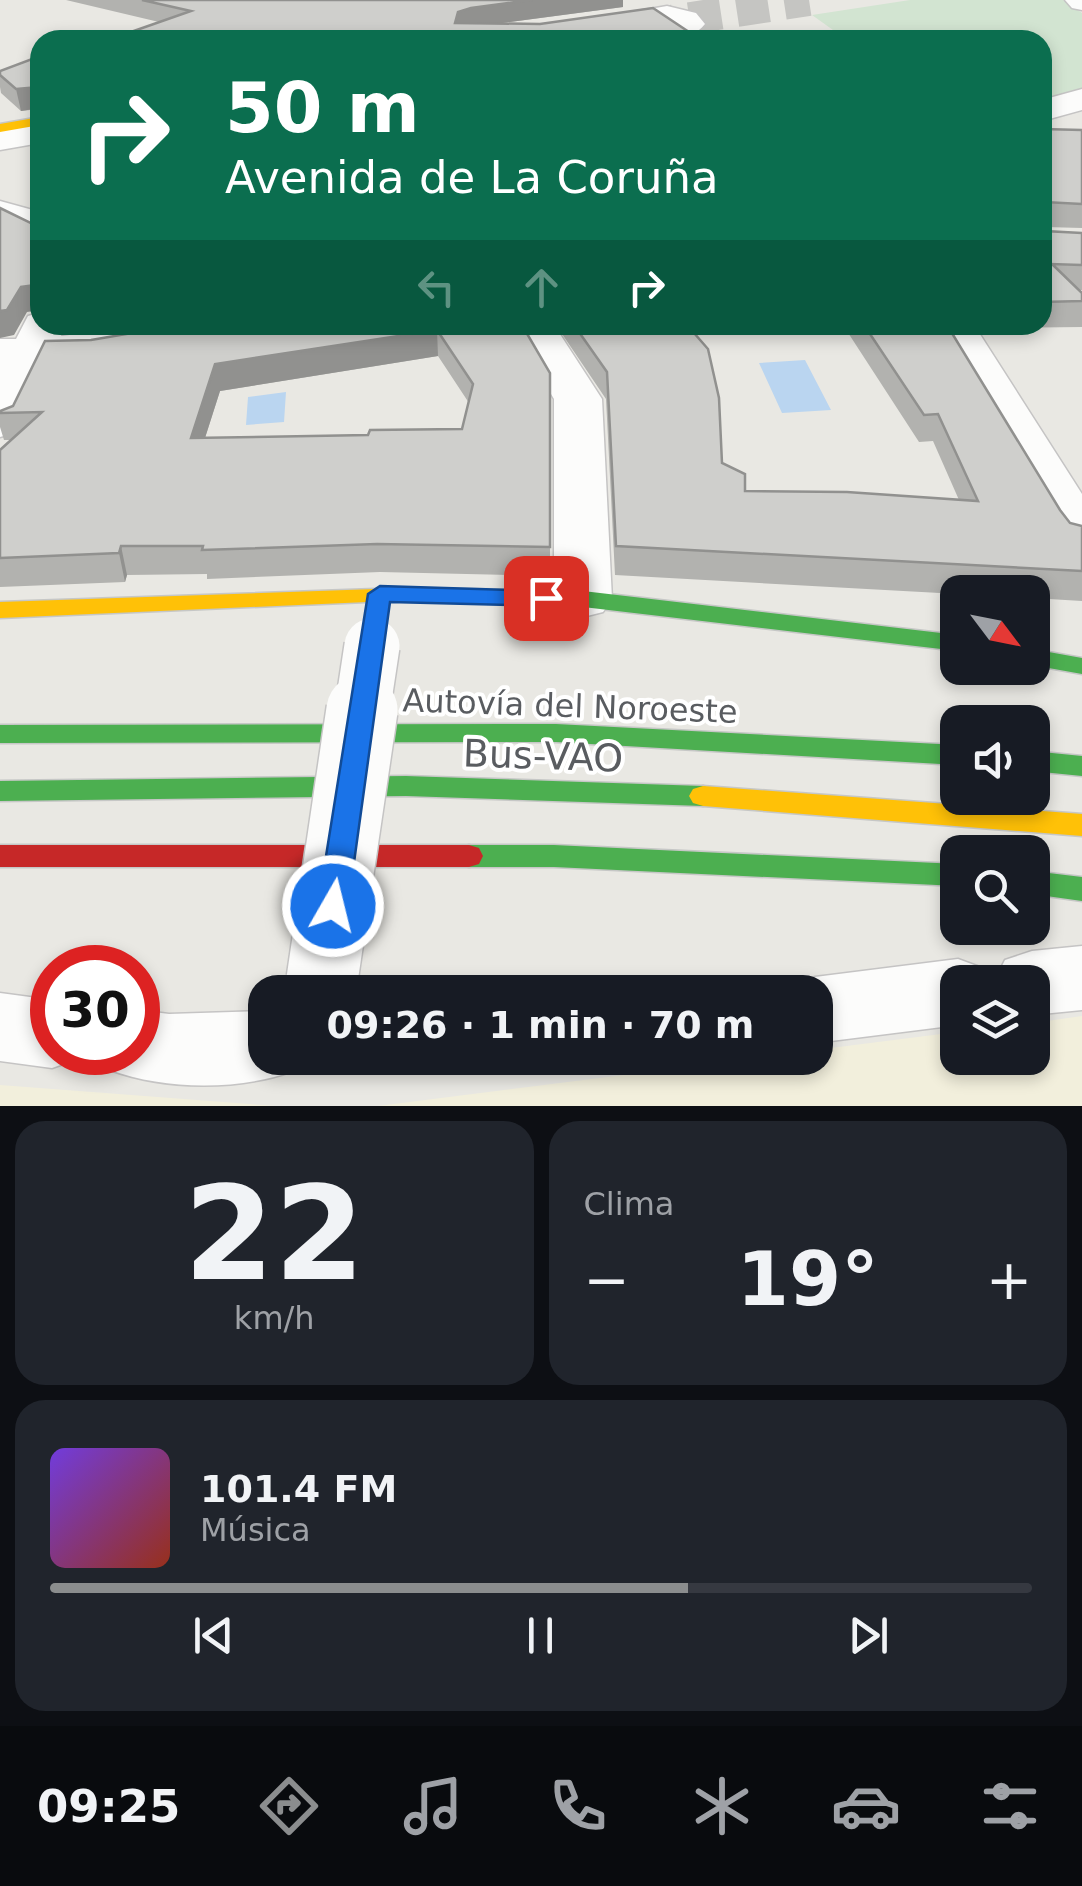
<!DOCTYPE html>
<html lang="es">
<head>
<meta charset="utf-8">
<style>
  body { margin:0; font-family:"DejaVu Sans",sans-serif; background:#20242c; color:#f1f3f6; height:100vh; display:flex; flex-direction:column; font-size:38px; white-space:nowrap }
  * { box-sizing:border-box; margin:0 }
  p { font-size:32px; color:#9ea1a6 }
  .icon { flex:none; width:55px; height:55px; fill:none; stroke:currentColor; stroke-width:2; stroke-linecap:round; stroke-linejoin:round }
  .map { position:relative; height:1106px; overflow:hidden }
  .panel { display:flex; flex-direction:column; gap:15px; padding:15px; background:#0d0f14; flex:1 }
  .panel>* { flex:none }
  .banner { position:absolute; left:30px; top:30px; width:1022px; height:305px; border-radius:30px; box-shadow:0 5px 15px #0003; background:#0b6e4f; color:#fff; overflow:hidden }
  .needle { width:65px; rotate:122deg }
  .buttons { position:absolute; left:940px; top:575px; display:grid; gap:20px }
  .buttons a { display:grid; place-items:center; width:110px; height:110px; border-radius:20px; background:#171b24; box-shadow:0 5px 15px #0003; font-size:50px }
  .speed { position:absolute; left:30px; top:945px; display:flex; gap:20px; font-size:50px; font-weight:700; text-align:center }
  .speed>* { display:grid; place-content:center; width:130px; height:130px; border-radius:50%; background:#171b24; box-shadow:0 5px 15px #0003; line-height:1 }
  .speed .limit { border:15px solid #d22; background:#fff; color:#111 }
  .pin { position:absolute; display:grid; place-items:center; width:85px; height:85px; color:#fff; margin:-42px; border-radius:20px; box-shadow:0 5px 15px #0006 }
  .me { position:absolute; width:110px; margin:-55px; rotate:8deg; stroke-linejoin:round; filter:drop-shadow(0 0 8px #0008) }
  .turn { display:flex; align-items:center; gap:35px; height:210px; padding:0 30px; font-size:45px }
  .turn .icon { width:130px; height:130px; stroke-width:2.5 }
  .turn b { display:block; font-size:70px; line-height:85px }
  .lanes { display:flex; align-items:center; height:95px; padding:0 30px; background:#0003; justify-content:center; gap:50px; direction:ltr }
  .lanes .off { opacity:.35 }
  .big { font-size:75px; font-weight:600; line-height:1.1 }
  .panel .tile { flex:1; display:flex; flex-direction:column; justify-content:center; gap:15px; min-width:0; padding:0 35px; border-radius:30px; background:#20242c }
  .panel .dial { align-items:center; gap:0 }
  .dial b { font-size:130px; line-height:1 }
  .song { display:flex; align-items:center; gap:30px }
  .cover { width:120px; height:120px; border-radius:15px; background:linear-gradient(135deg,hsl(260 70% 55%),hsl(10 70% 35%)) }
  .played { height:10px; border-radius:5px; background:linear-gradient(90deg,#8b8d8e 65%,#363941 65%) }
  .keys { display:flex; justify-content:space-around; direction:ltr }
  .heat { display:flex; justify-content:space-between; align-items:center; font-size:55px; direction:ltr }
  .panel .tiles { flex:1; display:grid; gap:15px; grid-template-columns:1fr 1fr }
  .tile:last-child { grid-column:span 2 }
  .trip { position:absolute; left:248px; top:975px; width:585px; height:100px; border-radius:30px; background:#171b24; box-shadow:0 5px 15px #0003; font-weight:600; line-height:100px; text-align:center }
  .menu { display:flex; height:160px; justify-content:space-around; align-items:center; background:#090b0e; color:#9ea1a6 }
  .menu .icon { width:70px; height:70px }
  .menu .on { color:#8b8d8e }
  .menu b { font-size:45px; color:#f1f3f6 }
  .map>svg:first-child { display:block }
  .commercial { fill:#f2efdc }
  .green { fill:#d2e4d1 }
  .water { fill:#bad5f0 }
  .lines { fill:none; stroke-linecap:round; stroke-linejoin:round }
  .secondary-tunnel { stroke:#c5c5c2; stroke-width:32; stroke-dasharray:32 16; stroke-linecap:butt }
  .street-casing { stroke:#c5c4c4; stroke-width:3 }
  .fast-casing { stroke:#c6c7c6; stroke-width:3 }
  .slow-casing { stroke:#c6c7c6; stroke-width:3 }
  .jam-casing { stroke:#c6c7c6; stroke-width:3 }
  .street { fill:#fcfcfb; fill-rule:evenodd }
  .fast { fill:#4caf50; fill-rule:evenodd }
  .slow { fill:#ffc107; fill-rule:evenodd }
  .jam { fill:#c62828; fill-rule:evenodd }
  .street-bridge-far1-casing { stroke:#c5c4c4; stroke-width:58; stroke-linecap:butt }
  .street-bridge-casing { stroke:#c5c4c4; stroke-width:74; stroke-linecap:butt }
  .street-bridge-far1 { stroke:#fcfcfb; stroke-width:55 }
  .street-bridge { stroke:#fcfcfb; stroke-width:71 }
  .wall { fill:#b2b2af; fill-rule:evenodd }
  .shaded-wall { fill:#91918f }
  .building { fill:#cfcfcc; stroke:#91918f; stroke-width:2.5; fill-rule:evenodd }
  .route { fill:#1a73e8; stroke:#114b97; stroke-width:2.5 }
  .labels { text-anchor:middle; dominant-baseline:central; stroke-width:8; stroke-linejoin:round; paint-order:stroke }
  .street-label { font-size:32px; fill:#595c60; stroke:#fff }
  .near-street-label { font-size:38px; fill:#595c60; stroke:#fff }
</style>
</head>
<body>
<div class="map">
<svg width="1082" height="1106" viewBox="0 0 1082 1106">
  <rect width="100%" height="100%" fill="#e9e8e3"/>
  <path class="commercial" d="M1082,1016V1106H378L759,1058H815V1050L957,1032L958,1058H1032L1033,1023Z
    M0,1085L275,1106H0Z"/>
  <path class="green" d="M910,0H1063L1082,13V94L1043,106L1042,40H847L812,15Z"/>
  <path class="water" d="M805,360L831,410L782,413L759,363Z
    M286,392L284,422L246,425L248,397Z"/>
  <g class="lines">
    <path class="secondary-tunnel" d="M547,40L809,0"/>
    <g class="street-casing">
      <path id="street" d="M1065,0H1082V10L1072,8Z
        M667,6L696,13L705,24C686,47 656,36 632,30L627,24L638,11Z
        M1082,89V110L1042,121V100Z
        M40,123V143L0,150V130Z
        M0,201L40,212V245C24,241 16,227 0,225Z
        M40,313V325H66L61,336L155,325H260L254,334L238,338L96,362L49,364L17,432L0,437V339H16L28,316Z
        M510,325H554L602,399L612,599L603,612L583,617L563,612L554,599V399Z
        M930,325H974L1082,494V552L1063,548L1055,536Z
        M1082,946V1010L1032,1015V982H994L1005,960L1032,951Z
        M958,959L985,969L992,982H958V1025L815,1043V992H785L788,986L815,977Z
        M0,993L52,1000V1052H82L80,1058L52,1068L0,1061Z
        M138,1010L169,1014L265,1011V1058H299L293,1071C238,1091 165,1090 110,1070L102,1052H138Z"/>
    </g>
    <g class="fast-casing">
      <path id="fast" d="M404,588L583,591L958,635V651L583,607L396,600L392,595L396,590Z
        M1032,649L1082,658V674L1032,665Z
        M556,724L958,745V765L556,742L0,743V725Z
        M1032,751L1082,756V776L1032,771Z
        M406,776L703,786L713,789L717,796L713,803L703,806L406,796L0,801V781Z
        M469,845H554L958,864V886L554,867H469L459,864L455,856L459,848Z
        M1032,871L1082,877V901L1032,894Z"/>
    </g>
    <g class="slow-casing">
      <path id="slow" d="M40,117V125L0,132V124Z
        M404,588L412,590L416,595L412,600L0,618V602Z
        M703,786L1082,814V836L703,806L693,803L689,796L693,789Z"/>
    </g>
    <g class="jam-casing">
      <path id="jam" d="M0,845H469L479,848L483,856L479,864L469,867H0Z"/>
    </g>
    <use href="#street" class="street"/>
    <use href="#fast" class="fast"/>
    <use href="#slow" class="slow"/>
    <use href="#jam" class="jam"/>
    <g class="street-bridge-far1-casing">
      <path id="street-bridge-far1" d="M362,712L372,646"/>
    </g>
    <g class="street-bridge-casing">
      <path id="street-bridge" d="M322,980L362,710"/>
    </g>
    <use href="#street-bridge-far1" class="street-bridge-far1"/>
    <use href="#street-bridge" class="street-bridge"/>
  </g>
  <path class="wall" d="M66,0H623V7L502,23L701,40L159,22Z
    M40,56V114L39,109L21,111L1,93L0,87V71Z
    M1042,129L1082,130V228L1045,227V231L1082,233V290H1079L1082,293V327L981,328L977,325H1042Z
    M522,325L550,373V576L380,572L207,579V574L127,575L125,582L0,587V450L12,440H4L0,427V411L13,406L45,341ZM438,356L469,403L462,429L368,435L205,438L220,391Z
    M556,325H687L722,463L745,491L959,500L933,441L919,442L843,325H947L1060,510L1070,523L1082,526V601L1032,598V592H958V594L615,575L606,399Z"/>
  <path class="shaded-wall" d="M532,0H623V7L472,27L455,23L458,12L471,8Z
    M38,87L40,108L21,111L16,89Z
    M36,285L40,310L27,312L14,335L0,338V311L21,287Z
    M66,325H123L67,332Z
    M437,330L438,356L220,391L196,466L191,438L215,364Z
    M121,546L127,575L125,582L119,553Z"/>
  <path class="building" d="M142,0H532L471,8L458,12L455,23L540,24L653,8L701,40H108L191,11Z
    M867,33L874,40H780Z
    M40,56V110L38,87L16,89L0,75V71Z
    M1042,129L1082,130V204L1045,202V231L1082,233V265L1052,264L1082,293V301L1042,302Z
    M40,191V296H38L36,285L21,287L7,310L0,311V208L33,224L38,221V192Z
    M179,325H522L550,373V547L377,544L202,550L203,546H121L119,553L0,558V450L42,412L0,413V411L13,406L45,341L91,340ZM437,330L473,384L462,429L370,430L368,435L191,438L215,364Z
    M574,325H687L708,349L719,398L722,463L745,474V491L847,492L978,501L938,414L924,415L864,325H947L1060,510L1070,523L1082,526V571L616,546L607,372Z"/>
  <path class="route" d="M380,586L546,591L558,598L546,606L390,602L348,906L344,915L333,918L322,915L318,906L368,594Z"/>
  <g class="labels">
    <g class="street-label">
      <text transform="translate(570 706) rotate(2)">Autovía del Noroeste</text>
    </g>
    <g class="near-street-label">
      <text transform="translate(543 756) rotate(2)">Bus-VAO</text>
    </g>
  </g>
</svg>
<div class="buttons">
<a><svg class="needle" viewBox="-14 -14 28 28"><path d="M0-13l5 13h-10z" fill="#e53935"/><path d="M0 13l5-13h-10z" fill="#9ea1a6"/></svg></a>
<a><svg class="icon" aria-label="sound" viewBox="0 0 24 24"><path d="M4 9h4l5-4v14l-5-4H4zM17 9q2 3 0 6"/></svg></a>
<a><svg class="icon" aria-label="search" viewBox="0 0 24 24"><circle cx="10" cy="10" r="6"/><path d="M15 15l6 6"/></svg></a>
<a><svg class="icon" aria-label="layers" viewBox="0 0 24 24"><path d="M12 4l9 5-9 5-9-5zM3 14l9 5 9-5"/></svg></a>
</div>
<div class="speed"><div class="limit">30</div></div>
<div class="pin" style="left:546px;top:598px;background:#d93025"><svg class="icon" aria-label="arrive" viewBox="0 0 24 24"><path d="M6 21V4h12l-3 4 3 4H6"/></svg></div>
<svg class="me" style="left:333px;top:906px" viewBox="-20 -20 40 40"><circle r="17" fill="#1a73e8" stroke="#fff" stroke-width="3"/><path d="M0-11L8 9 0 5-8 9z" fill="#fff"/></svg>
<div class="trip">09:26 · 1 min · 70 m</div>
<div class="banner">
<div class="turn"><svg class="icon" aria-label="right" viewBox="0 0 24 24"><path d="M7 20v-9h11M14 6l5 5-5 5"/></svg><div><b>50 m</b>Avenida de La Coruña</div></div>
<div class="lanes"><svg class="icon off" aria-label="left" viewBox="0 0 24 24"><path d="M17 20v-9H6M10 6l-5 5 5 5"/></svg><svg class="icon off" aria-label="ahead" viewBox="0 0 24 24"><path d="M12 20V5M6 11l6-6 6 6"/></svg><svg class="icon" aria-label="right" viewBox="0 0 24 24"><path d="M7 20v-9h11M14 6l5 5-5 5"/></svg></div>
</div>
</div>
<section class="panel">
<div class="tiles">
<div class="tile dial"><b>22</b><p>km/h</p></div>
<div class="tile"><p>Clima</p>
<div class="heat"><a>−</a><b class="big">19°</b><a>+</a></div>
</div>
<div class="tile">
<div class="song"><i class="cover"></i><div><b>101.4 FM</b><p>Música</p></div></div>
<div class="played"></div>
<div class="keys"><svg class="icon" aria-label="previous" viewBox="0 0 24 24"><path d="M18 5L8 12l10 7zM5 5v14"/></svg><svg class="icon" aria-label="pause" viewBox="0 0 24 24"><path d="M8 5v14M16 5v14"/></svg><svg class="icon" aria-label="next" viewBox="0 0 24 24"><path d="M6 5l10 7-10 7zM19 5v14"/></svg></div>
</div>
</div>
</section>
<nav class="menu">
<b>09:25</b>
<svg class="icon on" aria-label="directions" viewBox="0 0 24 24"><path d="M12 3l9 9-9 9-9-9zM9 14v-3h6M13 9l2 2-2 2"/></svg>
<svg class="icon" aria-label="music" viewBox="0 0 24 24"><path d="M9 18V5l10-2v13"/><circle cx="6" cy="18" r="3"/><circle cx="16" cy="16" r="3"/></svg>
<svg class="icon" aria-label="phone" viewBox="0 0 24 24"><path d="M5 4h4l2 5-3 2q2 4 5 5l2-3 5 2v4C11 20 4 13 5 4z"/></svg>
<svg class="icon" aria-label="climate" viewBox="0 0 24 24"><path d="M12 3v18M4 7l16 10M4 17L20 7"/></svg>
<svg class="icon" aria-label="car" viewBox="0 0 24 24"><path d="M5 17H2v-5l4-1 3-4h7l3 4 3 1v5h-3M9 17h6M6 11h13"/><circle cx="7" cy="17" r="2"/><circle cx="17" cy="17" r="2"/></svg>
<svg class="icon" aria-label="filters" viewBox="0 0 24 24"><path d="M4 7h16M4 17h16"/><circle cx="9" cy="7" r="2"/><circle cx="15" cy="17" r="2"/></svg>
</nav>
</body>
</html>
